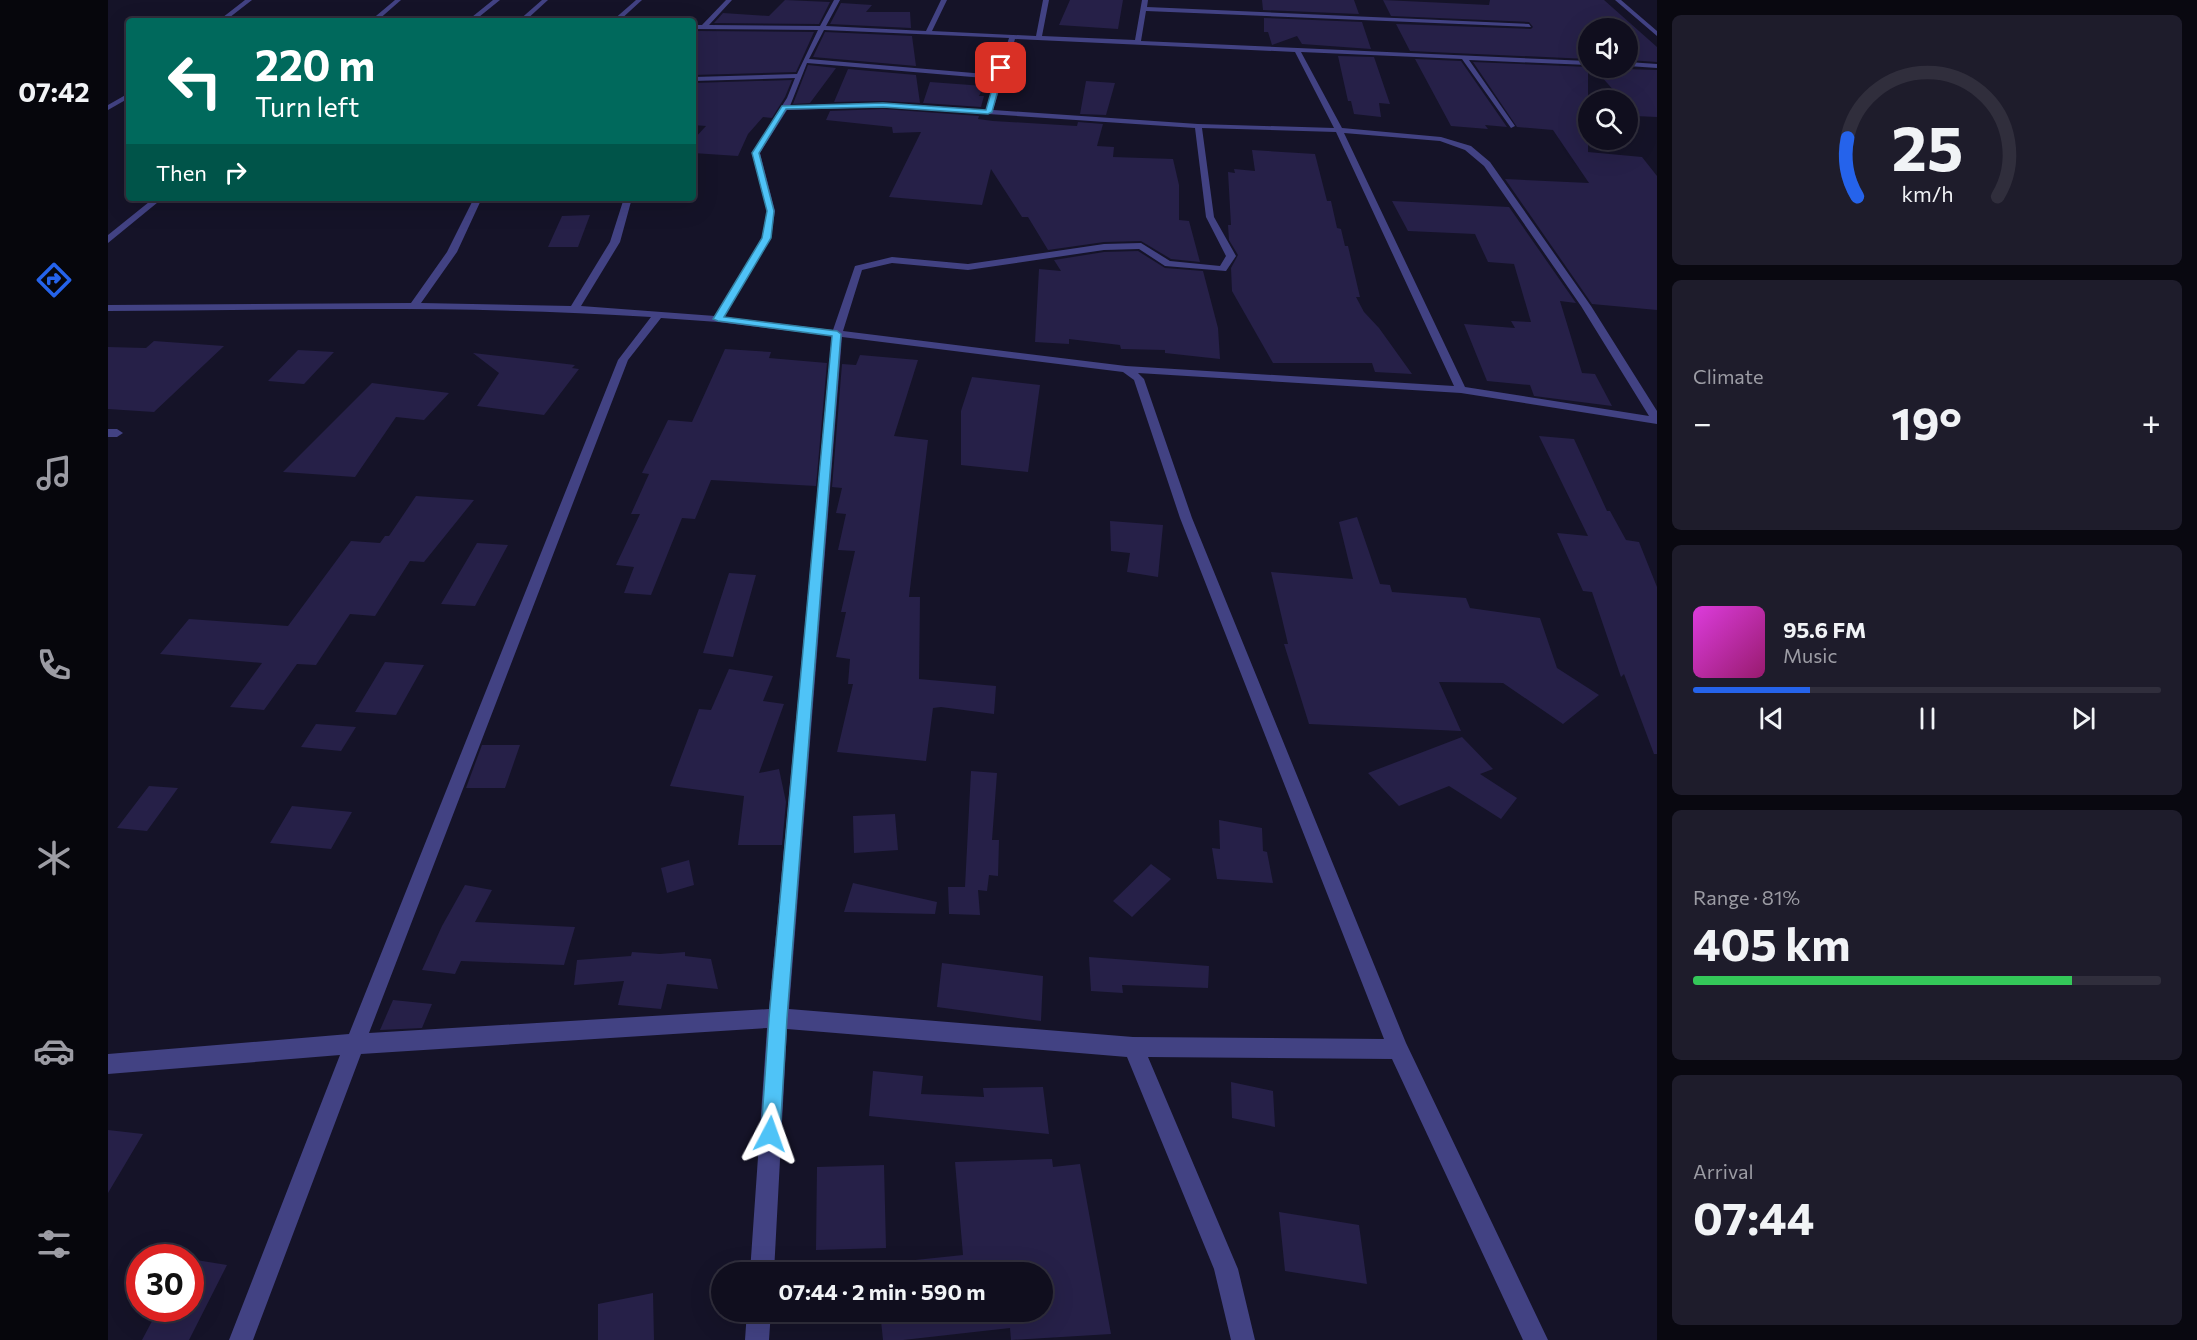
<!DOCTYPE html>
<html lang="en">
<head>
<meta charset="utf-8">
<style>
  body { margin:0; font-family:Commissioner,sans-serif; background:#1e1c2b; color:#f1f3f6; height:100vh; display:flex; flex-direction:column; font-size:22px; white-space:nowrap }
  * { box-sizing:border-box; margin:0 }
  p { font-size:20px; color:#9c9ca4 }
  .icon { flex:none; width:33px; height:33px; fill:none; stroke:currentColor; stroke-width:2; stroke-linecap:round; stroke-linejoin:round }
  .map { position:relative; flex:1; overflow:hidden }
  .side { display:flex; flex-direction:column; gap:15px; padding:15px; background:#090810; width:540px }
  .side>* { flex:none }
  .hud { position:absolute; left:18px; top:18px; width:570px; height:183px; border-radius:6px; box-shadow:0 6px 24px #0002,0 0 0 2px #302e3c; background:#00695c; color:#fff; overflow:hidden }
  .fabs { position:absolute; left:1470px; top:18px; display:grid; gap:12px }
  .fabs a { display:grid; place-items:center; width:60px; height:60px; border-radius:50%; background:#100e1e; box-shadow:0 6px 24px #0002,0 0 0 2px #302e3c; font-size:30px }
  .speed { position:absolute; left:18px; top:1244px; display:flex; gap:12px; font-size:30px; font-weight:700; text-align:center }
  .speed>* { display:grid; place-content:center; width:78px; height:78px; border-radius:50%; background:#100e1e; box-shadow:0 6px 24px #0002,0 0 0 2px #302e3c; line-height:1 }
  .speed .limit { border:9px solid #d22; background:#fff; color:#111 }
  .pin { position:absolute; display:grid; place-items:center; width:51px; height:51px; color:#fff; margin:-26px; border-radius:12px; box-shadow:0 3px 9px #0006 }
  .me { position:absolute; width:66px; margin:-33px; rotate:4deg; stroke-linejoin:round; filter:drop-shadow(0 0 4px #0008) }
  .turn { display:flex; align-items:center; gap:21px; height:126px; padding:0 30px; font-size:27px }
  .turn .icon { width:78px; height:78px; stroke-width:2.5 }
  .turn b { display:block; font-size:42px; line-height:51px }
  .then { display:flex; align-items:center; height:57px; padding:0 30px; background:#0003; gap:12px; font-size:22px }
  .big { font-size:45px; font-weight:700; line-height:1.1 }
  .side .tile { flex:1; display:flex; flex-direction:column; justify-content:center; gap:9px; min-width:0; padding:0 21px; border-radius:9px; background:#1e1c2b }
  .side .dial { align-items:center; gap:0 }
  .dial svg { height:156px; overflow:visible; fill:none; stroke:#302e3c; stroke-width:7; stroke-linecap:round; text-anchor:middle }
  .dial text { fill:#f1f3f6; stroke:none }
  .song { display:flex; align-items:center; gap:18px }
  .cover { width:72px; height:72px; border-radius:9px; background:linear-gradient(135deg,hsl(300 70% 55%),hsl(320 70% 35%)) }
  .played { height:6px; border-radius:3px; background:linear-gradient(90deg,#2563eb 25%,#302e3c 25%) }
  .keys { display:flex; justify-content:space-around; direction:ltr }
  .heat { display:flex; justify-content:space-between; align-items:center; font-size:33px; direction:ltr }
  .charge { height:9px; border-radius:4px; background:linear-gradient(90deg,#34c759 81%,#302e3c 0) }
  .trip { position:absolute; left:603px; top:1262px; width:342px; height:60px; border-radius:30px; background:#100e1e; box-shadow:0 6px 24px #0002,0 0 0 2px #302e3c; font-weight:700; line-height:60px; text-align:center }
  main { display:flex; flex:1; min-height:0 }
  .tabs { display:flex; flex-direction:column; width:108px; justify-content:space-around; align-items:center; background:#06060c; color:#9c9ca4 }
  .tabs .icon { width:42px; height:42px }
  .tabs .active { color:#2563eb }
  .tabs b { font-size:27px; color:#f1f3f6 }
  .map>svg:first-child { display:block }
  .building { fill:#262048 }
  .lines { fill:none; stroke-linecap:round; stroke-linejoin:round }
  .minor { fill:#424283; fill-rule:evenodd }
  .route { fill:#4fc3f7; stroke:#337fa1; stroke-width:1.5 }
</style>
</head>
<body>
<main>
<nav class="tabs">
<b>07:42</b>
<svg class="icon active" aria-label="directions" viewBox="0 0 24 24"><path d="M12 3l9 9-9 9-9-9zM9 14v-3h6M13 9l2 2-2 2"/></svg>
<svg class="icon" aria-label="music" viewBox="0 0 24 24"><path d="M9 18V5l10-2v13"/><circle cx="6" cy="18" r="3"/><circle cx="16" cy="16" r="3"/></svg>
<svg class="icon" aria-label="phone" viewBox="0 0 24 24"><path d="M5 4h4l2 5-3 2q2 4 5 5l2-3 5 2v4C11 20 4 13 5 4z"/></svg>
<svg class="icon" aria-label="climate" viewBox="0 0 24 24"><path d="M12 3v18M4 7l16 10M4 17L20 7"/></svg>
<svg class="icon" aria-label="car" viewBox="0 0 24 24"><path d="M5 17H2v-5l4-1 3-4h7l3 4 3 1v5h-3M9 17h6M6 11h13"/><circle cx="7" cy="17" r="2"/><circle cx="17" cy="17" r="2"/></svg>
<svg class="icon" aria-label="filters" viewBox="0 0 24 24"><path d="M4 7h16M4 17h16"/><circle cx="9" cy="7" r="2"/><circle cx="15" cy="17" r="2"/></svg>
</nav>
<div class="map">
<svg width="1549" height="1340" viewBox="0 0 1549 1340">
  <rect width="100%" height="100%" fill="#151328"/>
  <path class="building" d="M677,0L722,2L711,24L606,23L615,13L661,16Z
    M962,0H1015L1010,29L951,25Z
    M1154,0H1246L1251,14L1155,10Z
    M1275,0L1381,5L1382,0H1496L1549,47V62L1520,60V28H1480V59L1302,51L1288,24L1423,29L1425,27L1421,22L1283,16Z
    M733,3L764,5L758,12H802L803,28L722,24Z
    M1156,18L1254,22L1263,49L1194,44L1189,36L1164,45L1160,32H1156Z
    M585,31L706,32L688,72L585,75Z
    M717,32L804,36L808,66L705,57Z
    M1230,56L1266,57L1282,104L1271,103L1273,117L1246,114L1243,101H1240Z
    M1307,59L1353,61L1399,127L1377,125L1380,129L1343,126Z
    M1365,62L1480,67V152L1534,157L1549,176V310L1484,304L1397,179L1481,183L1445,130L1409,127Z
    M700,65L728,68L702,103L685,104Z
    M1486,68L1549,70V117L1527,116L1520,107V100H1514Z
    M740,69L808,75L812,103L775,101L726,102Z
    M684,80L677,97L664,118L655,117L640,134L630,156L585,153V140L598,126L585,125V83Z
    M978,81L1007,83L998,115L972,114Z
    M822,82L876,86L871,96H876L873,107L815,103Z
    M775,109L871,116L870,119L885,121L969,126L970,122L995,124L989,146L1006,147L1005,157L1065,159L1071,185V220L1081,221L1092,262L1063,259L1033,241L996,242L940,250L920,217H914L883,169L874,205L781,197L813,132L785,133L784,127L718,120L722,111Z
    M1144,150L1207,154L1219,201H1223L1229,228L1233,229L1237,246H1240L1252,297H1248L1256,312L1271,328L1304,374L1267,372L1264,363H1165L1124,291L1123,268L1130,255L1121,240L1120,225H1123L1120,172L1127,173L1126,169L1147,171Z
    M1284,201L1401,207L1468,303L1452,301L1474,373L1487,374L1504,406L1426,396L1422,385L1379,381L1356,324L1407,328L1403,321L1423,322L1406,264L1380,262L1367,234L1300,231Z
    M482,215L470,247H440L454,216Z
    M1030,251L1057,268L1095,271L1110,328L1112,359L1057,353V350L1013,349L1012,345L961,339V344L927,342L931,269L953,271L946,260L996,252Z
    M46,341L116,346L46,412L0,409V347L38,348Z
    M617,349L663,352L661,358L719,363L708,486L603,480L587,519L574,518L543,595L516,593L526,567L508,565L532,514H523L541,474L534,473L560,420L584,422Z
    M190,350L226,352L196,384L160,381Z
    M365,353L467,365L464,368L471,369L436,415L369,406L391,373Z
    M752,355L810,360L786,436L820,440L801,597H812L811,679L888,686L886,714L833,707L825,708L818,761L729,752L745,684H740L742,659L728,657L738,612H733L747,551L730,550L738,514L728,513L734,488L724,487L734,364L748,365Z
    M864,377L932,385L920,472L853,465V411Z
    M264,383L341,393L316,420L288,417L247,477L175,472Z
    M1431,436L1466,439L1499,511H1502L1518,540L1531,542L1549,587V754H1546L1516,674L1513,677L1484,592L1475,591L1449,533L1480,536Z
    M308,496L366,500L316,562L302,561L267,616L242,614L208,665L189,664L156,710L122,707L154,663L52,654L81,619L180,626L243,541L272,543L277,536H281Z
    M1249,517L1272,584L1282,585L1284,592L1358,598L1362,608L1432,618L1449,668L1491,695L1455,724L1395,683L1331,682L1353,731L1201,724L1176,644H1180L1163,572L1245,579L1231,522Z
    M1002,521L1055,525L1050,577L1019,572L1022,553L1003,551Z
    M369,543L400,545L367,606L333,604Z
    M621,573L648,575L625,657L595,653Z
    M277,662L316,665L288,715L247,712Z
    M621,669L665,676L655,701L676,704L651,773L671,769L678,802L674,845H630L636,796L562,786L591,709L603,710Z
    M208,724L248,727L233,751L193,747Z
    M1354,737L1385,769L1372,774L1409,798L1393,819L1341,786L1291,806L1260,773Z
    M374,745H412L397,788H358Z
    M863,771L889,773L884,840H891L890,876L881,875L879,891L870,890L872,915L841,914L840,887H857Z
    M41,786L70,788L39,831L9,828Z
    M184,806L244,812L223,849L162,843Z
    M787,814L790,850L746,853L745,816Z
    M1111,820L1154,828L1155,851L1159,852L1165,883L1109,879L1104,848L1112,849Z
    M581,860L586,885L559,893L553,868Z
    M1043,864L1063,879L1024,917L1005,901Z
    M745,883L829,902L827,914L736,912Z
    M357,885L384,890L367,922L467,927L456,965L353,961L347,974L314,970L334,926Z
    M524,952L552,954L577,952V956L603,959L610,989L559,984L553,1009L510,1005L516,981L466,985L469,960L523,956Z
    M981,957L1101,966L1100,988L1014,985L1015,993L983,991Z
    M834,963L935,976L933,1021L829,1007Z
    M285,1000L324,1004L314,1028L272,1030Z
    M765,1071L815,1076L813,1094L876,1097L875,1088L935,1087L941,1134L761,1116Z
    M1123,1082L1165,1091L1167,1127L1124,1118Z
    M0,1130L35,1134L0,1193Z
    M944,1159L945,1167L972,1164L1003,1334L903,1340L902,1328L795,1340H775L772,1311H934V1272H769V1264L855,1255L847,1162Z
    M776,1165L778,1248L708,1250L709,1167Z
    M1171,1212L1251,1225L1259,1284L1177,1271Z
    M82,1259L119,1265L81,1340H34L51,1308H82Z
    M545,1293L546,1340H490V1304Z"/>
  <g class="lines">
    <path class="minor" d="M137,0H144L117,21H110Z
      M287,0H293L269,21H262Z
      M385,0H392L366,21H359Z
      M434,0H440L417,21H410Z
      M528,0H534L511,21H504Z
      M618,0H624L601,25L712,26L726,0H732L718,26L818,31L833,0H839L824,31L928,36L935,0H941L934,36L1027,40L1034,0H1040L1039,7L1421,24L1423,27L1038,11L1033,41L1480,61V65L1361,60L1407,126L1403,128L1354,59L1193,52L1234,128L1333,137L1363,146L1382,162L1483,306L1549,411V424L1353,393L1030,373L1036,379L1084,518L1298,1043L1440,1340H1415L1284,1059L1040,1057L1130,1269L1147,1340H1123L1106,1269L1019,1057L679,1029L666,1272H642L659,1028L253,1054L145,1340H121L232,1055L0,1074V1054L241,1034L510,360L543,317C362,305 181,310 0,311V305L303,303L339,252L366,198H374L349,252L313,303L463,306L502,242L516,198H524L512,242L473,306L607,316L655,238L659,211L644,153L679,98L687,78L585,81V77L689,74L710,30L585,29V25H594ZM716,30L901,38L889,75L701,59ZM907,39L1187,52L1226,128L1090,124L885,110ZM699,63L888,79L878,110L775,103L682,106ZM775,107L1087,128L1098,217L1118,256L1112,266L1062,261L1033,243L996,244L860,264L784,257L747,266L725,330L616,317L663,238L667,211L652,153L679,110ZM1094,128L1228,132L1346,386L1018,366L735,331L754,270L784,263L860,270L996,250L1031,249L1057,266L1118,271L1128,256L1106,217ZM1236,133L1332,141L1357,150L1376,166L1473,306L1541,416L1357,387ZM553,318L610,322L724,336L661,1009L261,1033L520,360ZM734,337L1015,372L1026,380L1072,518L1276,1039L1025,1037L681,1009Z
      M1507,0H1513L1549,31V36Z
      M1520,62L1549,64V68L1520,66Z
      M21,93V98L0,110V105Z
      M46,198H55L0,243V235Z
      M0,429H9L15,433L9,437H0Z
      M639,1311H663L661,1340H637Z"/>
  </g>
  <path class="route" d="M893,66L896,68L884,112L880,114L775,107L678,109L651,153L666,211L663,238L616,317L729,331L733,334L679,1018L672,1134L669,1141L662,1143L655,1141L653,1134L661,1018L724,336L610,321L605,319L654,238L659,211L644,153L674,106L775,103L878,110L890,68Z"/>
</svg>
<div class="fabs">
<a><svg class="icon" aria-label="sound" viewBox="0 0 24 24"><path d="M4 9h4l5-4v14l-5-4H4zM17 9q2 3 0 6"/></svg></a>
<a><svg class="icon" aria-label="search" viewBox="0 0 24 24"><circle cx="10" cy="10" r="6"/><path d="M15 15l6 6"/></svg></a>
</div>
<div class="speed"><div class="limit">30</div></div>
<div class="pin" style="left:893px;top:68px;background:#d93025"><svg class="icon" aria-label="arrive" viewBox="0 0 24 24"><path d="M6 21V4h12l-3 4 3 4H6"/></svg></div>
<svg class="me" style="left:662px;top:1134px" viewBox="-20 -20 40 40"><path d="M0-17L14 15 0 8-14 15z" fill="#4fc3f7" stroke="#fff" stroke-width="4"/></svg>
<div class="trip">07:44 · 2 min · 590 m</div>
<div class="hud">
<div class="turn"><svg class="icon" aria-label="left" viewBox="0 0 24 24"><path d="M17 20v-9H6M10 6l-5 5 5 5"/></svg><div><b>220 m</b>Turn left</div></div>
<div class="then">Then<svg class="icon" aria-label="right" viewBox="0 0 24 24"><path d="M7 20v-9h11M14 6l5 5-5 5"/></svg></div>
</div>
</div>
<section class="side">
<div class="tile dial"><svg viewBox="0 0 100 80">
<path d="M14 69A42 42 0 1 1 86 69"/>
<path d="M14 69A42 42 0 0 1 9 39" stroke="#2563eb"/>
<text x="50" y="56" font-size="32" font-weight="700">25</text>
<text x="50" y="72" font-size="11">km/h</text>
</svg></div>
<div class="tile"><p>Climate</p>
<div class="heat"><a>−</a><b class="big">19°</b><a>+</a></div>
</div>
<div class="tile">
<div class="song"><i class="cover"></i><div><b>95.6 FM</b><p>Music</p></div></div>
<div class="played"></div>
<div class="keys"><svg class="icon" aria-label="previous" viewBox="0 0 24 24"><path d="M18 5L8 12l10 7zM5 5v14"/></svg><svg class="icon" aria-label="pause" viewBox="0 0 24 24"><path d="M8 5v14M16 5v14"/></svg><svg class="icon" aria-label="next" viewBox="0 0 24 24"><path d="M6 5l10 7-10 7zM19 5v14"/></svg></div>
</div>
<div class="tile"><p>Range · 81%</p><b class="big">405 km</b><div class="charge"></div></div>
<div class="tile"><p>Arrival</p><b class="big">07:44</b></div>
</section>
</main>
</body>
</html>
